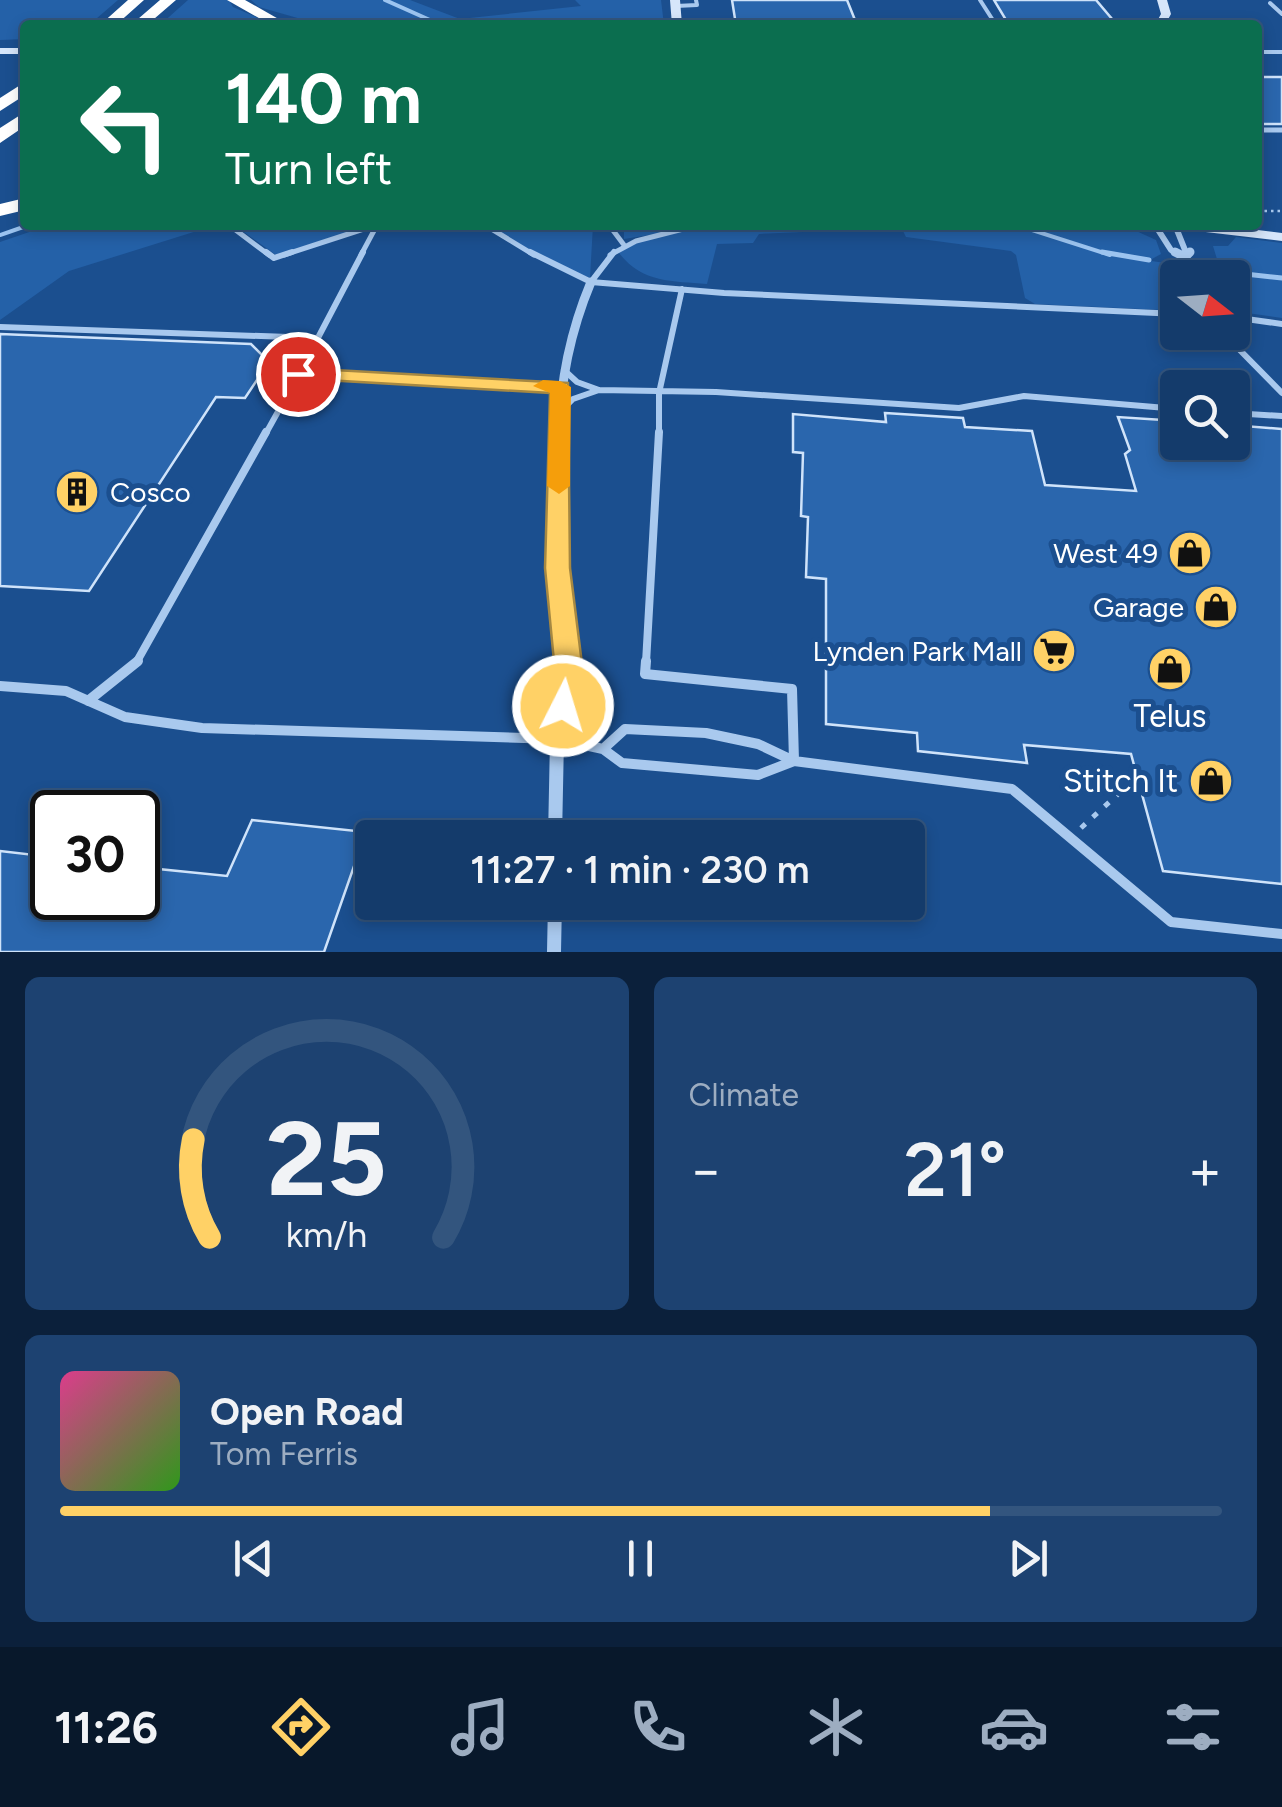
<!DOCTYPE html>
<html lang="en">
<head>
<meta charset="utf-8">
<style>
  body { margin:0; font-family:Figtree,sans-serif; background:#1d4271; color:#f1f3f6; height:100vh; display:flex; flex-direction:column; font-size:38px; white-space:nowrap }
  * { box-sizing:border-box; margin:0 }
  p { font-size:32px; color:#9dadc1 }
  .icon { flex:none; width:55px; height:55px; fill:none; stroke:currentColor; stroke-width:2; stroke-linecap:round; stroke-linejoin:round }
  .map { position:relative; height:952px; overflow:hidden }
  .details { display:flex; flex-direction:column; gap:25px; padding:25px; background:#0b203b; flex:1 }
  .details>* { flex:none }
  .guide { position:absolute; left:20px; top:20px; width:1242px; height:210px; border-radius:10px; box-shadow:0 5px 15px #0003,0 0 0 2px #33557e; background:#0b6e4f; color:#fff; overflow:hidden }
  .needle { width:65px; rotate:107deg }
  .tools { position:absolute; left:1160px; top:260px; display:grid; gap:20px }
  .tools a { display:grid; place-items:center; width:90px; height:90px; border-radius:10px; background:#143b6b; box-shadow:0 5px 15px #0003,0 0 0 2px #33557e; font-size:50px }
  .speed { position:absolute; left:30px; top:790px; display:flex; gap:20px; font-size:50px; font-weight:700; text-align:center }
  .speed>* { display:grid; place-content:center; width:130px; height:130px; border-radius:50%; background:#143b6b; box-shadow:0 5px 15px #0003,0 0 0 2px #33557e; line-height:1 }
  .speed .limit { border:5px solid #111; border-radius:15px; background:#fff; color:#111 }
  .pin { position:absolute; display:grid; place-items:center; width:85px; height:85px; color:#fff; margin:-42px; border:5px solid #fff; border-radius:50%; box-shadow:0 2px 10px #0007 }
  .me { position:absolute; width:110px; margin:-55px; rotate:5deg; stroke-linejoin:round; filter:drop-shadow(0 0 8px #0008) }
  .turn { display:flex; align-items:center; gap:35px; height:210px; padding:0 40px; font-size:45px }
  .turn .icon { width:130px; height:130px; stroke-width:2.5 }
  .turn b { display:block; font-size:70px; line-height:85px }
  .big { font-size:75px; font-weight:600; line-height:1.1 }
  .details .widget { flex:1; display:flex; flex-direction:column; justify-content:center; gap:15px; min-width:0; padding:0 35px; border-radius:15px; background:#1d4271 }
  .details .dial { align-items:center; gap:0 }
  .dial svg { height:260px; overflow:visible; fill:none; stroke:#33557e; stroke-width:7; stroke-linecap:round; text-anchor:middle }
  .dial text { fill:#f1f3f6; stroke:none }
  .song { display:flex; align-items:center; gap:30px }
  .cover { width:120px; height:120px; border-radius:15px; background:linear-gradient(135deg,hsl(330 70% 55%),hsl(110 70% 35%)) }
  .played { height:10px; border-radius:5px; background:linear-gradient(90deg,#ffd166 80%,#33557e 80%) }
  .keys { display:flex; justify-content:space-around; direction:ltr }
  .heat { display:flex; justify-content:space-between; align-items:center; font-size:55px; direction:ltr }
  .details .tiles { flex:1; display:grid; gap:25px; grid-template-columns:1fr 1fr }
  .widget:last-child { grid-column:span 2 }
  .trip { position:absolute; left:355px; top:820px; width:570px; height:100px; border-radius:10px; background:#143b6b; box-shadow:0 5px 15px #0003,0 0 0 2px #33557e; font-weight:600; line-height:100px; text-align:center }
  .dock { display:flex; height:160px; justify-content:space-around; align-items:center; background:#08182b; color:#9dadc1 }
  .dock .icon { width:70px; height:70px }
  .dock .on { color:#ffd166 }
  .dock b { font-size:45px; color:#f1f3f6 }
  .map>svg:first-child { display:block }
  .green { fill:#2461a8 }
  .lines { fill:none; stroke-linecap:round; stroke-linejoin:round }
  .stream-far1 { stroke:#9cc4f0; stroke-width:4 }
  .stream { stroke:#9cc4f0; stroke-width:5 }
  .building { fill:#2a66ad; stroke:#cfe3fa; stroke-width:2.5 }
  .path-far1 { stroke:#a9c9ee; stroke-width:2.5; stroke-dasharray:2.5 4; stroke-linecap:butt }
  .path { stroke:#a9c9ee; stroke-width:5; stroke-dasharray:6 10; stroke-linecap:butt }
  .lane-far4 { stroke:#a9c9ee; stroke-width:4 }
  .lane-far3 { stroke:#a9c9ee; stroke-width:5 }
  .lane-far2 { stroke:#a9c9ee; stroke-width:6 }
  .lane-far1 { stroke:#a9c9ee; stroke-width:8 }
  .lane { stroke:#a9c9ee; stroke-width:10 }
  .street-far3 { stroke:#a9c9ee; stroke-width:6 }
  .street-far2 { stroke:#a9c9ee; stroke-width:9 }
  .street-far1 { stroke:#a9c9ee; stroke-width:11 }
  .street { stroke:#a9c9ee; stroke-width:14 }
  .secondary { fill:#d6e6fa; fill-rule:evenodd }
  .highway { fill:#fff; fill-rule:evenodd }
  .route { fill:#ffd166; stroke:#a68842; stroke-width:2.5 }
  .slow { fill:#f59e0b }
  .labels { text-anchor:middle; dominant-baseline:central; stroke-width:10; stroke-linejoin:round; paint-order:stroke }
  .poi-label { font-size:28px; fill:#fff; stroke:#1b4f8f; text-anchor:end }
  .near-poi-label { font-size:32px; fill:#fff; stroke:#1b4f8f }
</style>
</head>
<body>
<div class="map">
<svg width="1282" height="952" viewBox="0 0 1282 952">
  <rect width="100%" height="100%" fill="#1b4f8f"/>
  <path class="green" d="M0,0H118L89,25H25V39L0,40Z
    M188,0H229L233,7L274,25H160Z
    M251,0H410L460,19L581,6L575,0H661L664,25H322L259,7Z
    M50,225H216L69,271L0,320V242Z
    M234,225H371L276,255Z
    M487,225H593L590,278L547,261Z
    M624,225H801L803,232L759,234L753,243L717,244L707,284C672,281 642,283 619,253L627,244L669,232L624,239Z
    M900,225H1011L1111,255L1165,263L1175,302L1163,310L1035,304L1025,298L1016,255L1011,251L906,237Z
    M1020,225H1123L1156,240L1161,254L1152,259L1112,254Z
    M1236,237L1282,243V277L1220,269L1213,246H1228Z
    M1226,272L1282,279V318L1233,311L1232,278L1221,275Z"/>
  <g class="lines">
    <path class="stream-far1" d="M385,0L441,25
      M1016,225L1110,255
      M0,235L29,225"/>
    <path class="stream" d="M1102,252L1149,260
      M1236,273L1282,278"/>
  </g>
  <path class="building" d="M732,0H847L857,25H736Z
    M994,0H1096L1112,19L1080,21L1084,25H1009Z
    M1258,77H1282V124H1258Z
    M0,334L251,344L269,362L245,398L216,397L89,591L0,586Z
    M885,413L963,418L965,427L1032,431L1045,485L1136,491L1125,454L1130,450L1118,417L1178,421V442H1232V425L1282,429V884L1163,871L1131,754L1024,745L1027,763L918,751L917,733L826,724V579L806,577L808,517L801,516L803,453L793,452V414L886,422Z
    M252,820L366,832L324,952H0V851L52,857V898H138V867L227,876Z"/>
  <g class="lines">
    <path class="path-far1" d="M1258,211H1282"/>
    <path class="path" d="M1081,828L1129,784"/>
    <path class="lane-far4" d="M980,0L996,25
      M1270,3L1282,14
      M676,6L697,5L696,0
      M1258,52H1282"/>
    <path class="lane-far3" d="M1258,130H1282
      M229,225L269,255
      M485,225L534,255
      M609,225L624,245
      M284,255L376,225
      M361,255L377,225
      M610,255L636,241L699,225"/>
    <path class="lane-far2" d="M266,252L274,258L292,252
      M530,252L591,282L724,293L1178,314
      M1185,257L1190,278
      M591,282L614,252
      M1232,317L1282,324
      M0,327L317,338
      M1222,332L1282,393
      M564,370L577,382L599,390L716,392L959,408L1024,396L1178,409
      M299,374L363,252
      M560,412L573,399L599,390
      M1232,413L1282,416
      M265,435L299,374L560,387
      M659,435V393L682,289"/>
    <path class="lane-far1" d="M136,663L266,432
      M646,663L659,432"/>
    <path class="lane" d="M646,661L645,674L792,689L794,761
      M0,686L66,691L125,717L202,728L557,739L603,749L622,763L758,775L794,761
      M88,701L138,661
      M603,749L625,729L706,733L758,744L794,761L1012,789L1171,922L1282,934"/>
    <path class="street-far3" d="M1155,225L1171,250L1180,255
      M1175,225L1187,255"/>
    <path class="street-far2" d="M1175,252L1185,257L1190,252
      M559,435C560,380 570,332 591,282"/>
    <path class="street-far1" d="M560,432L558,568L568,663"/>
    <path class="street" d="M555,838L557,739L568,661
      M554,952L555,902"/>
    <path class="secondary" d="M670,0H680L682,25H672Z
      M1157,0H1167L1171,14L1165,25H1155L1161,14Z
      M0,48H25V54H0Z
      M1173,225H1217L1282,233V241L1180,229Z"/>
    <path class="highway" d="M128,0H144L116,25H100Z
      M160,0H176L147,25H131Z
      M227,0H245L289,25H271Z
      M25,82V95L0,111V98Z
      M25,112V126L0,143V128Z
      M25,198V210L0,216V204Z"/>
  </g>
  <path class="route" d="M298,368L568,383L570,568L583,672L573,714H553L549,706L555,672L545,568L550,393L291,378V370Z"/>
  <path class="slow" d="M560,381L571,387L570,486L559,494L547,486L550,393L533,386L543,380Z"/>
  <defs>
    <g id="building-disc" transform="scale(2.25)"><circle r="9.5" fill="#ffd166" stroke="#1b4f8f"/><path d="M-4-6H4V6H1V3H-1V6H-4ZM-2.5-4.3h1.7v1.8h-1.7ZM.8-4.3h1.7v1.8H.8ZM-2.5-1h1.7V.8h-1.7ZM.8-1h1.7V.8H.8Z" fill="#111"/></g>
    <g id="shop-disc" transform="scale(2.25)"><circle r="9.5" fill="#ffd166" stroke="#1b4f8f"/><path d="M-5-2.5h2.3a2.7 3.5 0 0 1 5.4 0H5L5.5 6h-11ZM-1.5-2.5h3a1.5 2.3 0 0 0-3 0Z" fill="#111"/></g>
    <g id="supermarket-disc" transform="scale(2.25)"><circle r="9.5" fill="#ffd166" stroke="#1b4f8f"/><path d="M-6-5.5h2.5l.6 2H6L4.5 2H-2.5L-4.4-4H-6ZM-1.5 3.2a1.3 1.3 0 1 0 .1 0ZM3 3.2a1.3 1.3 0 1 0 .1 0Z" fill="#111"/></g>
  </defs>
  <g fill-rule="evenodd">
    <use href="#building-disc" x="77" y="492"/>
    <use href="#shop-disc" x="1190" y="553"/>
    <use href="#shop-disc" x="1216" y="607"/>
    <use href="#supermarket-disc" x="1054" y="651"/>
    <use href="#shop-disc" x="1170" y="669"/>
    <use href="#shop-disc" x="1211" y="781"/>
  </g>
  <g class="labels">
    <g class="poi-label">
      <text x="110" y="492" text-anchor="start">Cosco</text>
      <text x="1158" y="553">West 49</text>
      <text x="1184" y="607">Garage</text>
      <text x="1022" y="651">Lynden Park Mall</text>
    </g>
    <g class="near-poi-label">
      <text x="1170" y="716">Telus</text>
      <text x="1178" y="781" text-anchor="end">Stitch It</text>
    </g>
  </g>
</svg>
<div class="tools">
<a><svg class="needle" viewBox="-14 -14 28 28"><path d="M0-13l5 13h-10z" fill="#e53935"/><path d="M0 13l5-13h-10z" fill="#9dadc1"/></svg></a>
<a><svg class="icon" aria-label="search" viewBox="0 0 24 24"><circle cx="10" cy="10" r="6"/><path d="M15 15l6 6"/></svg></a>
</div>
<div class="speed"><div class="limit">30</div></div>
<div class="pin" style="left:298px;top:374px;background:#d93025"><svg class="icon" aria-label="arrive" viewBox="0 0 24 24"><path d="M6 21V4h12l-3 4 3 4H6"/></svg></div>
<svg class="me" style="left:563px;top:706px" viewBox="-20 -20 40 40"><circle r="17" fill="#ffd166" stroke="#fff" stroke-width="3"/><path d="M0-11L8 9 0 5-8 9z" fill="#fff"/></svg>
<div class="trip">11:27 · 1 min · 230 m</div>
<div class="guide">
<div class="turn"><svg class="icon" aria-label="left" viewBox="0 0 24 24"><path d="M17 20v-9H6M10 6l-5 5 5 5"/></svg><div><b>140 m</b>Turn left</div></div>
</div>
</div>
<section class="details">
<div class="tiles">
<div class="widget dial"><svg viewBox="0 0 100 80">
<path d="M14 69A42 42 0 1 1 86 69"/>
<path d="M14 69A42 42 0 0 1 9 39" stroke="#ffd166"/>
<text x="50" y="56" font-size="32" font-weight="700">25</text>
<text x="50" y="72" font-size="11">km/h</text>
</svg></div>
<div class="widget"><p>Climate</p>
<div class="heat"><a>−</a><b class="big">21°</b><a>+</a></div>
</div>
<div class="widget">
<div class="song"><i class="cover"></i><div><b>Open Road</b><p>Tom Ferris</p></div></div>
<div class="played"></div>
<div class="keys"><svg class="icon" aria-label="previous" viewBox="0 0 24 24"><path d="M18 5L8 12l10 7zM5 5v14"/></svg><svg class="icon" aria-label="pause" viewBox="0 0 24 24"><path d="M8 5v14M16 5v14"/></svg><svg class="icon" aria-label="next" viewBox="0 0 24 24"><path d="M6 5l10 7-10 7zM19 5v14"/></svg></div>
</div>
</div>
</section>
<nav class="dock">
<b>11:26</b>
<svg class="icon on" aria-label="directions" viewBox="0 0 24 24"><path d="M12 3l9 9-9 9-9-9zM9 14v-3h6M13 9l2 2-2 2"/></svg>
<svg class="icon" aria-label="music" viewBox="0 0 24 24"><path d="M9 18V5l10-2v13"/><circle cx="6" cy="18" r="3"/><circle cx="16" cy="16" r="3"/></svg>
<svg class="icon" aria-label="phone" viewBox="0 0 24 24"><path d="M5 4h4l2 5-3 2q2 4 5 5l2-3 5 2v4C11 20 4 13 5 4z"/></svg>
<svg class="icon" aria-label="climate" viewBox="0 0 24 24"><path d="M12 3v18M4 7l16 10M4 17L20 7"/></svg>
<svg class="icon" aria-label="car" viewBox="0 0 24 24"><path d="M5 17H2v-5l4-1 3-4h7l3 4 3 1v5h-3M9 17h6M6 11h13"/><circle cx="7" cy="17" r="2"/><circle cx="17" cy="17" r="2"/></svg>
<svg class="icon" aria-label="filters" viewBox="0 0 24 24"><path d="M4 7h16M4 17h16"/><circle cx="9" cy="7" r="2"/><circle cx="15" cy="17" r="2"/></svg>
</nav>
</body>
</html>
